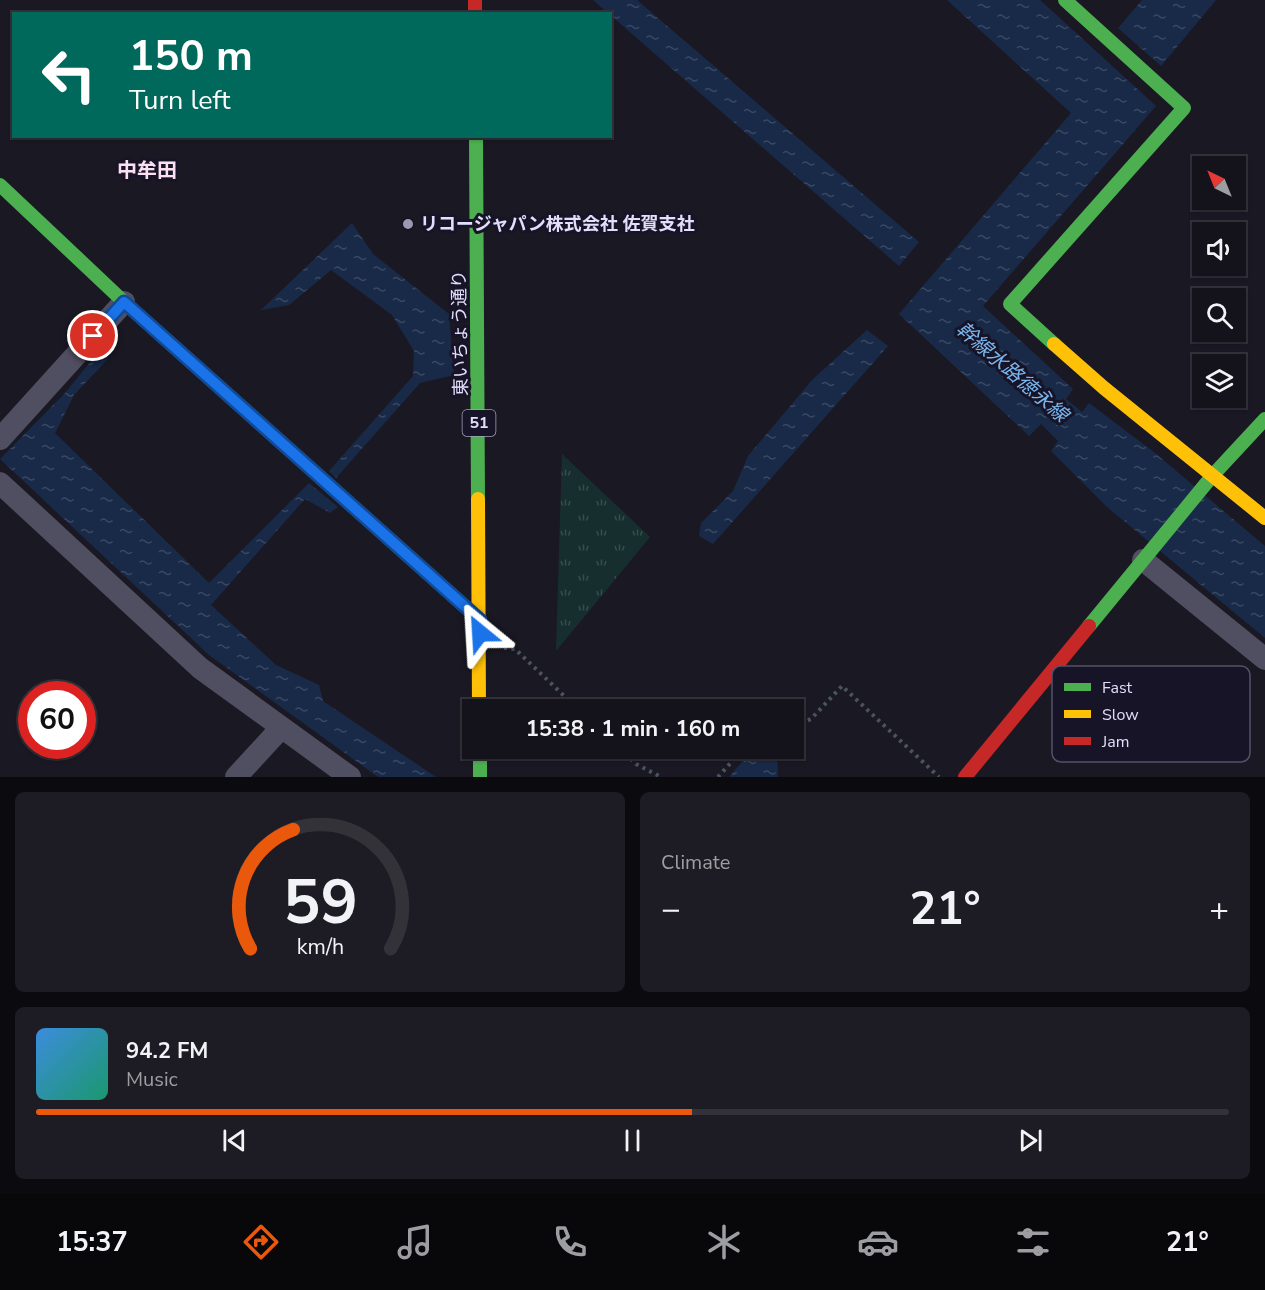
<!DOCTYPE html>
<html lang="en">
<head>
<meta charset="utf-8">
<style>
  body { margin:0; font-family:"Nunito Sans","Noto Sans JP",sans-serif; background:#1d1b23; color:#f1f3f6; height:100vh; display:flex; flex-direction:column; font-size:22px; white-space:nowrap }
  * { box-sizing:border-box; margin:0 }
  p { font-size:20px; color:#9d9ea2 }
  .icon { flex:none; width:33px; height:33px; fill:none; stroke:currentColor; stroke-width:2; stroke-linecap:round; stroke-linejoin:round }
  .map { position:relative; height:777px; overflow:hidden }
  .sheet { display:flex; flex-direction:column; gap:15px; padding:15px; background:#0b0a0e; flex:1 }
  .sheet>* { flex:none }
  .banner { position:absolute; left:12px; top:12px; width:600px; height:126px; border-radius:0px; box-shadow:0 2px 4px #0004,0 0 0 2px #333239; background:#00695c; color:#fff; overflow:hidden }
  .needle { width:39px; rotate:317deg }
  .tools { position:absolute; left:1192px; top:156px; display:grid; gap:12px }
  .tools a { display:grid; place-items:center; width:54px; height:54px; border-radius:0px; background:#14121a; box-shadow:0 2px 4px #0004,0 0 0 2px #333239; font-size:30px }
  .speed { position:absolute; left:18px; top:681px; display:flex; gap:12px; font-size:30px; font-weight:700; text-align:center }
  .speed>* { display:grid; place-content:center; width:78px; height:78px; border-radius:50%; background:#14121a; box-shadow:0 2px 4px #0004,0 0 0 2px #333239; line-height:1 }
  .speed .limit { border:9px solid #d22; background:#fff; color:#111 }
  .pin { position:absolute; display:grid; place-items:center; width:51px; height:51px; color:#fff; margin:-26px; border:3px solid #fff; border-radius:50%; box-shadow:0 2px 6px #0007 }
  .me { position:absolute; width:66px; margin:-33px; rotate:333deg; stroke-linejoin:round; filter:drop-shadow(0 0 4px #0008) }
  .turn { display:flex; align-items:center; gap:21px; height:126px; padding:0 18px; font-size:27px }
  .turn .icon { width:78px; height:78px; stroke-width:2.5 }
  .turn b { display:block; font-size:42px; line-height:51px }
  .big { font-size:45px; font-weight:700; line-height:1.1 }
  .sheet .card { flex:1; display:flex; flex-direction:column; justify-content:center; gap:9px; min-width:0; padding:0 21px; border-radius:9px; background:#1d1b23 }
  .sheet .dial { align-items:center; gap:0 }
  .dial svg { height:156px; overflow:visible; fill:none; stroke:#333239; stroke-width:7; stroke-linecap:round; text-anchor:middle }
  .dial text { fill:#f1f3f6; stroke:none }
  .song { display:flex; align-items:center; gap:18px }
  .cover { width:72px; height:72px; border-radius:9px; background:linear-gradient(135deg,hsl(210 70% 55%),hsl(160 70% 35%)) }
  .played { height:6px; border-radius:3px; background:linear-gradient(90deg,#ea580c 55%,#333239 55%) }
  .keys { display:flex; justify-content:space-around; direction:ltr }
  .heat { display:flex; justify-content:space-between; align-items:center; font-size:33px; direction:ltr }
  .sheet .tiles { flex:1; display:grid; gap:15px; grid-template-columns:1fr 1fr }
  .card:last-child { grid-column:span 2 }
  .trip { position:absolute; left:462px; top:699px; width:342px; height:60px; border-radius:0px; background:#14121a; box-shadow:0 2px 4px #0004,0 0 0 2px #333239; font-weight:700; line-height:60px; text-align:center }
  .dock { display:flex; height:96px; justify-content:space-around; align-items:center; background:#08070a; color:#9d9ea2 }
  .dock .icon { width:42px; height:42px }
  .dock .on { color:#ea580c }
  .dock b { font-size:27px; color:#f1f3f6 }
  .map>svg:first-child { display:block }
  .grass { fill:url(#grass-tufts) }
  .water { fill:url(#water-ripples) }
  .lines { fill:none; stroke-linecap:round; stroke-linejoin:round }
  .path { stroke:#4a545f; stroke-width:4; stroke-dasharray:3 4.5; stroke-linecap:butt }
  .street { stroke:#504e61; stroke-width:22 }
  .fast { stroke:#4caf50; stroke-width:14 }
  .slow { stroke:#ffc107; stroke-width:14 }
  .jam { stroke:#c62828; stroke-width:14 }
  .route-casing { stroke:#114b97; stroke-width:15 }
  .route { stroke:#1a73e8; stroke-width:10 }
  .poi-dot { fill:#9c99af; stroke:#171427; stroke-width:2 }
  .labels { text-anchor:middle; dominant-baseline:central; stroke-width:6; stroke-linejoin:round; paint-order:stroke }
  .shield { fill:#171427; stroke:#a5a1bb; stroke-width:1.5 }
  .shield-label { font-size:16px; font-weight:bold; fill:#e2defb }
  .poi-label { font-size:18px; font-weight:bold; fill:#e2defb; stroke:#171427; text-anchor:start }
  .street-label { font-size:18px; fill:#e2defb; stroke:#171427 }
  .neighbourhood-label { font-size:20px; font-weight:bold; fill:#fbe0f1; stroke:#171427 }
  .water-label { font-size:20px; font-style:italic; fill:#79b6ee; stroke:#171427 }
  .key { fill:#171427; stroke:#545167; stroke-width:1.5 }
  .key-label { font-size:16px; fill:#e2defb }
</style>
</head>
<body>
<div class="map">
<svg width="1265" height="777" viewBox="0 0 1265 777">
  <defs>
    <pattern id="grass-tufts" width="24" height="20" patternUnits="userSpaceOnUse" patternTransform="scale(1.5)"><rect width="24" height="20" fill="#172e2e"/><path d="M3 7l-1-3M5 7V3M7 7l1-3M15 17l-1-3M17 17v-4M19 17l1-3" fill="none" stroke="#384c4d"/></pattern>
    <pattern id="water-ripples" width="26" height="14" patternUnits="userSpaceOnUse" patternTransform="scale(1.5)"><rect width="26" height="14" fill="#182a48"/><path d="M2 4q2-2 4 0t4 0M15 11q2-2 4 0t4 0" fill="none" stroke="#394863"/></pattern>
  </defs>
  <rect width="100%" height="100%" fill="#1a1823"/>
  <path class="grass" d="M562,454L650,537L556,651Z"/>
  <path class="water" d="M593,0H637L919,242L899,266Z
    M947,0H1040L1156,106L983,306L1073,389L1066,399L1082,412L1089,403L1155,453L1265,546V638L1107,507L1051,451L1058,441L1041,424L1029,436L899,314L1071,113Z
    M1142,0H1216L1161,66L1118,28Z
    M352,223L373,254L449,314L454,375L420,383L336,478L329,471L413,376L414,351L392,315L331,270L289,305L261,310Z
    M867,330L888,346L713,544L699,536L701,523L733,491L748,456L812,380Z
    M107,341L114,345L107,360L74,395L55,433L209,583L309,483L338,507L330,513L305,499L211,605L276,665L319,685L323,701L436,777H378L209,655L0,459L66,392Z
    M753,749H777L778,777H729Z"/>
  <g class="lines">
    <path class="path" d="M504,648L515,649L579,710
      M794,726L811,719L842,686L939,777
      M620,748L636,764L661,777
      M718,777L744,748"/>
    <path class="street" d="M0,439L124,302
      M0,483L200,668L350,777
      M1143,560L1265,659
      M236,777L281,728"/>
    <path class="fast" d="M476,136L478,499
      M0,185L124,302L480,620
      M1054,344L1010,304L1184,108L1065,0
      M1089,626L1213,475L1265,419
      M480,748V777"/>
    <path class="slow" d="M1054,344L1104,388L1265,518
      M478,499L479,710"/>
    <path class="jam" d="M475,0V14
      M965,777L1089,626"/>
  </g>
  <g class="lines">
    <g class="route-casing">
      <path id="route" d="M93,336L124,302L480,620V633"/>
    </g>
    <use href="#route" class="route"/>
  </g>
  <circle class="poi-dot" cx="408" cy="224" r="6"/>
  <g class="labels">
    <rect class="shield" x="462.5" y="410" width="33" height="26" rx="4.5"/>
    <g class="shield-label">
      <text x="479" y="423">51</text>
    </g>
    <g class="poi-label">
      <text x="420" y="224">リコージャパン株式会社 佐賀支社</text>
    </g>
    <g class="street-label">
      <text transform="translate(460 333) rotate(-91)">東いちょう通り</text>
    </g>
    <g class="neighbourhood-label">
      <text x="147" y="170">中牟田</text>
    </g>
    <g class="water-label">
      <text transform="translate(1012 372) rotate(41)">幹線水路徳永線</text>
    </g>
  </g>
  <rect x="1052" y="666" width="198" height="96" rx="9" class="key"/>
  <rect x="1064" y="683" width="27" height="8" fill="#4caf50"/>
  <rect x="1064" y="710" width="27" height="8" fill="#ffc107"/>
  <rect x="1064" y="737" width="27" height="8" fill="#c62828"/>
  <g class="key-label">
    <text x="1102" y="693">Fast</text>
    <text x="1102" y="720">Slow</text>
    <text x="1102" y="747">Jam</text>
  </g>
</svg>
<div class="tools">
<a><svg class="needle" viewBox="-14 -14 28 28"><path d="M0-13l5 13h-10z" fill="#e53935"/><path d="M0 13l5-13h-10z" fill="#9d9ea2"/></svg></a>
<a><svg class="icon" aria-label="sound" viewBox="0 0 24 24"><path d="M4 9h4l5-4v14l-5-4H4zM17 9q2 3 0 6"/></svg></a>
<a><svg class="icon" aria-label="search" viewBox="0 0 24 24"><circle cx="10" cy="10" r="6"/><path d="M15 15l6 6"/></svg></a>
<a><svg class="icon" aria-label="layers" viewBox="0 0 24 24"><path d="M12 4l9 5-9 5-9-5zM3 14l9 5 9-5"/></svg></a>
</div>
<div class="speed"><div class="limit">60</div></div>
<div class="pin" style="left:93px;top:336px;background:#d93025"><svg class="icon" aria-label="arrive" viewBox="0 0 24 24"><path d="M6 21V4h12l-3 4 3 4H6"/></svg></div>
<svg class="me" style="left:480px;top:633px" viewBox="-20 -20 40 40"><path d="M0-17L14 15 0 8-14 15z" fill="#1a73e8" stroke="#fff" stroke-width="4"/></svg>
<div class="trip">15:38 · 1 min · 160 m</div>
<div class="banner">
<div class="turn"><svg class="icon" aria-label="left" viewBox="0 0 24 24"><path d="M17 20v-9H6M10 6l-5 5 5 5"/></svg><div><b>150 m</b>Turn left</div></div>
</div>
</div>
<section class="sheet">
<div class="tiles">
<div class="card dial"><svg viewBox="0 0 100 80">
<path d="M14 69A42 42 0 1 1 86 69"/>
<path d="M14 69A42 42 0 0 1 36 8" stroke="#ea580c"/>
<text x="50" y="56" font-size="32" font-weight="700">59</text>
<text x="50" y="72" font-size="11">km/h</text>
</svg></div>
<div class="card"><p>Climate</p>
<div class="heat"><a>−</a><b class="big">21°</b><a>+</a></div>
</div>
<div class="card">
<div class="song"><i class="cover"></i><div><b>94.2 FM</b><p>Music</p></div></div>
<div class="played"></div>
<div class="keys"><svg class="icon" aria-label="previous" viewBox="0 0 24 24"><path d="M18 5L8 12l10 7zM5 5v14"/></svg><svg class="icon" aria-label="pause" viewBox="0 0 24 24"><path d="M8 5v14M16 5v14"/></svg><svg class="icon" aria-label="next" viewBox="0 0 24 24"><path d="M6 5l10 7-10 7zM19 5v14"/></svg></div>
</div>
</div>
</section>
<nav class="dock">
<b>15:37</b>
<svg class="icon on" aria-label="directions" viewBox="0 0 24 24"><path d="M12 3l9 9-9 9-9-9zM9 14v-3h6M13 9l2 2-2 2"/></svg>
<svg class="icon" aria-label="music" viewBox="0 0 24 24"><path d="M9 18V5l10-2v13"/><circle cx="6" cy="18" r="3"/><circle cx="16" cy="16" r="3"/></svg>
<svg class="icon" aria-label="phone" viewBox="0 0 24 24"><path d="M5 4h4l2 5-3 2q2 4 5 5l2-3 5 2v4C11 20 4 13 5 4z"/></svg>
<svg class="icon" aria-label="climate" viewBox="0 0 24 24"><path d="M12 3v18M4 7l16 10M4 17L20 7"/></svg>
<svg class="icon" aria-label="car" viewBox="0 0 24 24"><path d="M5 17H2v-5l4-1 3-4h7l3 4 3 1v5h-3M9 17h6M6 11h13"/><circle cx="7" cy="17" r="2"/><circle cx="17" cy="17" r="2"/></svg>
<svg class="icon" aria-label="filters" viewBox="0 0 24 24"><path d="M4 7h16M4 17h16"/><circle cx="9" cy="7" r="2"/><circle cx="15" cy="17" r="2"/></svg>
<b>21°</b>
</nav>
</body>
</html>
